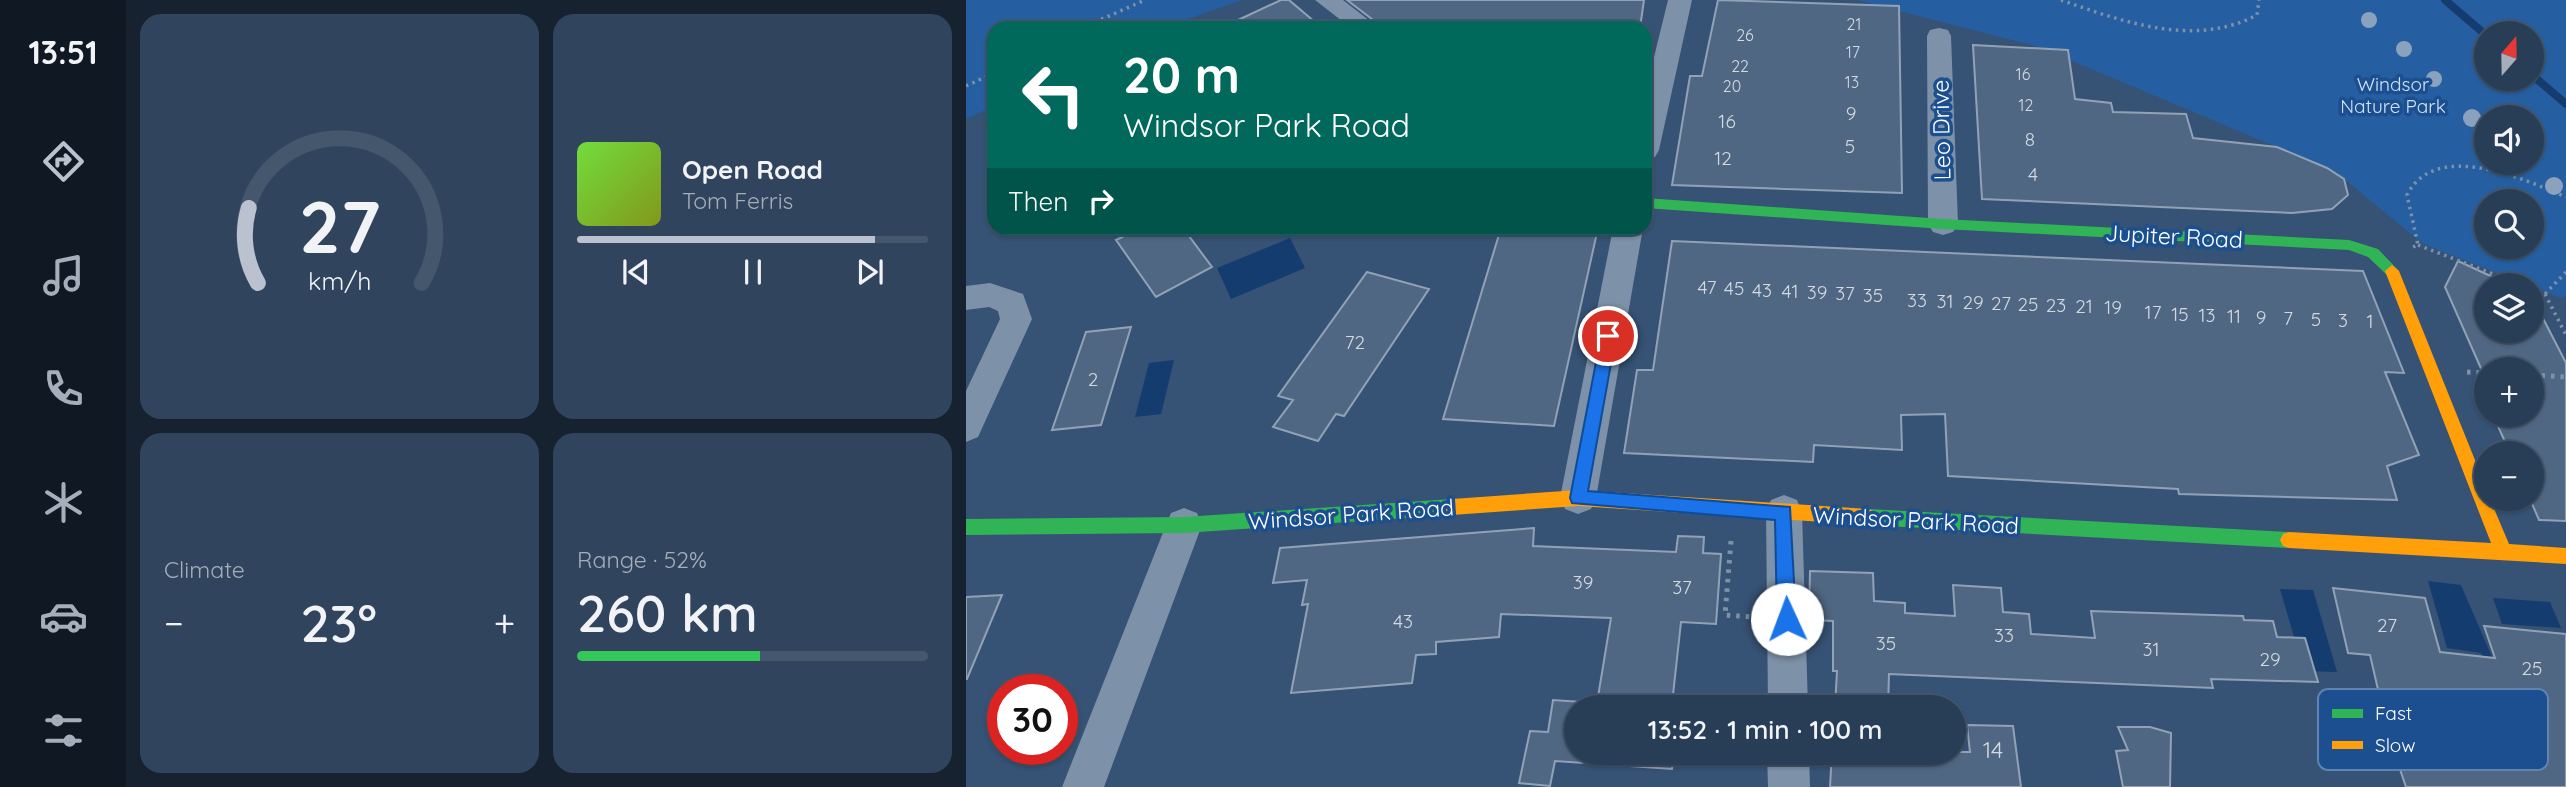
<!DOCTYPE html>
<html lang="en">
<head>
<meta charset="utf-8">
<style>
  body { margin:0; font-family:Quicksand,sans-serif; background:#30455d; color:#f1f3f6; height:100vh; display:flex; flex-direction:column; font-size:26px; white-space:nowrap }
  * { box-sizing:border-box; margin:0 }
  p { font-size:23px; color:#a5aeba }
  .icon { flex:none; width:38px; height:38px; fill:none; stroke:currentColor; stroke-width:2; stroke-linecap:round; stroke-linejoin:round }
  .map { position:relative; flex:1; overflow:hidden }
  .panel { display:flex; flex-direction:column; gap:14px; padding:14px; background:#162230; width:840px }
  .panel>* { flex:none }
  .top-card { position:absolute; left:21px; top:21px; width:665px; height:214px; border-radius:21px; box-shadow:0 2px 5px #0004,0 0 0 2px #44576d; background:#00695c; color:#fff; overflow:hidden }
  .needle { width:46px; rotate:20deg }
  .controls { position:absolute; left:1508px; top:21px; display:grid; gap:14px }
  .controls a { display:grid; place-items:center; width:70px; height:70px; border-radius:50%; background:#283e57; box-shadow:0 2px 5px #0004,0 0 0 2px #44576d; font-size:35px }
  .speed { position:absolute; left:21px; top:674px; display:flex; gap:14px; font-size:35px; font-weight:700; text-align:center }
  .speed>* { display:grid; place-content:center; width:91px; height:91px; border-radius:50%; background:#283e57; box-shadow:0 2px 5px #0004,0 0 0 2px #44576d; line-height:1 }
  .speed .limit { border:10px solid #d22; background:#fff; color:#111 }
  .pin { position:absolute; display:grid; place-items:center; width:60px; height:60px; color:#fff; margin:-30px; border:4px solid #fff; border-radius:50%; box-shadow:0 2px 7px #0007 }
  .me { position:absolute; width:77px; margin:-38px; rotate:358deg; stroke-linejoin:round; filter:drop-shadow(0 0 5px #0008) }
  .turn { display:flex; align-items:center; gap:24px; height:147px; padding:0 21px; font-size:32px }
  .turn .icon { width:91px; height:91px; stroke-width:2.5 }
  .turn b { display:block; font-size:49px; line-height:60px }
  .then { display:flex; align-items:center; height:66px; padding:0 21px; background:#0003; gap:14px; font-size:26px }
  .big { font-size:52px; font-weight:600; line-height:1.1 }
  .panel .card { flex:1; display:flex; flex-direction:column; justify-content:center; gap:10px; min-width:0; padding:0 24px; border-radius:21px; background:#30455d }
  .panel .dial { align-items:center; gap:0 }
  .dial svg { height:182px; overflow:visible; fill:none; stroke:#44576d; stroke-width:7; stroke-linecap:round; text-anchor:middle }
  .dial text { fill:#f1f3f6; stroke:none }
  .song { display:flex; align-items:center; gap:21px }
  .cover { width:84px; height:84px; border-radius:10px; background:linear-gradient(135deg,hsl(100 70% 55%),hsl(70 70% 35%)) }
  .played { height:7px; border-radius:4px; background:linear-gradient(90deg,#b9c2ce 85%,#44576d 85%) }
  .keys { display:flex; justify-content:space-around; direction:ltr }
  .heat { display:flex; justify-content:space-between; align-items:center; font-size:38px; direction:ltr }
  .charge { height:10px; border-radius:5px; background:linear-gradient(90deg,#34c759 52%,#44576d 0) }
  .panel .tiles { flex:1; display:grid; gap:14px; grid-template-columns:repeat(2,1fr) }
  .trip { position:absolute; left:598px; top:695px; width:402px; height:70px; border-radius:35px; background:#283e57; box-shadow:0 2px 5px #0004,0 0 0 2px #44576d; font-weight:600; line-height:70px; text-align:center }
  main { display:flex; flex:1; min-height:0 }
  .menu { display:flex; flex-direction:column; width:126px; justify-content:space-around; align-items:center; background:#101923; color:#a5aeba }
  .menu .icon { width:49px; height:49px }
  .menu .on { color:#b9c2ce }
  .menu b { font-size:32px; color:#f1f3f6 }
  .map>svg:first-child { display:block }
  .green { fill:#265fa1; fill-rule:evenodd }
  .water { fill:#153c6e }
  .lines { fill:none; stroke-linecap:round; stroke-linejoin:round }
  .stream { stroke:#153c6e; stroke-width:8 }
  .building { fill:#506783; stroke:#92a2b6; stroke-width:2 }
  .path-far1 { stroke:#7d92a8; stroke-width:3.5; stroke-dasharray:2.5 4.5; stroke-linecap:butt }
  .path { stroke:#7d92a8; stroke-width:5; stroke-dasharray:3.5 6; stroke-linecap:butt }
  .street { fill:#7d92a8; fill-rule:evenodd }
  .fast { fill:#30b455; fill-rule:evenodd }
  .slow { fill:#ff9f0a; fill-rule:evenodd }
  .tree { fill:#8aa2be }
  .route { fill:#1a73e8; stroke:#114b97; stroke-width:2 }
  .labels { text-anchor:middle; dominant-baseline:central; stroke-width:7; stroke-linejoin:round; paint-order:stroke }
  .far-number-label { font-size:16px; fill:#d3d9e0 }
  .far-park-label { font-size:19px; fill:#cfe3fa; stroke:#1b4f8f }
  .number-label { font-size:19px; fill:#d3d9e0 }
  .street-label { font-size:23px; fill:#fff; stroke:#1b4f8f }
  .near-number-label { font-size:23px; fill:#d3d9e0 }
  .key { fill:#1b4f8f; stroke:#5f84b1; stroke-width:2 }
  .key-label { font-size:19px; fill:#fff }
</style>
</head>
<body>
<main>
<nav class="menu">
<b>13:51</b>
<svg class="icon on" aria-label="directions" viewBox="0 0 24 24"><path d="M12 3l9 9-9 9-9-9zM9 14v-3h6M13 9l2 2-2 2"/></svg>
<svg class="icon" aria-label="music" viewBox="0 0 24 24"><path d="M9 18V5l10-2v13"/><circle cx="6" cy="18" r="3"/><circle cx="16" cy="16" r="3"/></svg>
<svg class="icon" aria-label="phone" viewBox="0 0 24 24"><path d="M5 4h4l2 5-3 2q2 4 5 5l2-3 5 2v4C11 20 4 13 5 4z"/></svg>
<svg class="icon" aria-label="climate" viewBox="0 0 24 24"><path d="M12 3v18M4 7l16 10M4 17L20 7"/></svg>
<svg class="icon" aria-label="car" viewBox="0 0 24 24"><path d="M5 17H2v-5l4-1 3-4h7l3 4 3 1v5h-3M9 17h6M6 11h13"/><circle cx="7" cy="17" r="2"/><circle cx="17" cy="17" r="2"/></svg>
<svg class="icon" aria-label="filters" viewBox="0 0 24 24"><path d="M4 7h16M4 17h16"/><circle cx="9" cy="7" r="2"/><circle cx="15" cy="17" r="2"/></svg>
</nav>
<section class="panel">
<div class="tiles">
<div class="card dial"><svg viewBox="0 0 100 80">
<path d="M14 69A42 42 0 1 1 86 69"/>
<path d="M14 69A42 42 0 0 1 10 36" stroke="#b9c2ce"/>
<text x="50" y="56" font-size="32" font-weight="700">27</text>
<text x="50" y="72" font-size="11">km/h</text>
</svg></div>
<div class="card">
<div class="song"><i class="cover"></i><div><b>Open Road</b><p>Tom Ferris</p></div></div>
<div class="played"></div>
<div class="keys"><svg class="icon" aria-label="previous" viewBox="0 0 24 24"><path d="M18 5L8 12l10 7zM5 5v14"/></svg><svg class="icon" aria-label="pause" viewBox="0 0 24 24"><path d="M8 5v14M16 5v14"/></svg><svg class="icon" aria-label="next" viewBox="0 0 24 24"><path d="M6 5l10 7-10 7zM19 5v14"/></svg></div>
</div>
<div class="card"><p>Climate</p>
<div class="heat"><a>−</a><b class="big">23°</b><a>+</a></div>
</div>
<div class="card"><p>Range · 52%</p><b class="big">260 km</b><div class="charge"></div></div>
</div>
</section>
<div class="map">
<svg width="1600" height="787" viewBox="0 0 1600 787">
  <rect width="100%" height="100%" fill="#365274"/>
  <path class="green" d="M0,0H276L196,28H28V106L0,119Z
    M891,0H1600V296L1595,298L1457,244L1370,172L1073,47ZM1521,33H1566V79H1521ZM1521,117H1566V163H1521ZM1521,201H1566V247H1521Z"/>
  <path class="water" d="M324,238L339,268L265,299L251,268Z
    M208,360L195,414L169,417L183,363Z
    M1462,581L1495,585L1532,671L1521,667L1515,653L1481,648Z
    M1314,589L1347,590L1371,672L1338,671Z
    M1527,598L1584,602L1595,628L1536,624Z"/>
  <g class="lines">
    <path class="stream" d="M1479,0L1521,36
      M1566,75L1600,104"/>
  </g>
  <path class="building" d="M315,0H323L356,28H255Z
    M381,0H678L674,28L415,26Z
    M752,0L933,6L936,193L706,185L724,76H736Z
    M1007,45L1102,50L1109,99L1145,103L1147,112L1220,114L1227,138L1311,147L1361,168L1378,179L1382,195L1366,209L1326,213L1016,199Z
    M175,228H217L246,267L190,297L150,240Z
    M535,228H632L588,426L477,419Z
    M706,241L1397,271L1438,373L1419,372L1453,455L1421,466L1431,500L1213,494L1212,489L982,476L979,414L935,415L936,450L848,445L847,462L658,453L671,370H687Z
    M1492,261L1544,285H1521V331H1566V297L1600,363V521L1573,520L1564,499L1566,453H1544L1527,415H1566V369H1521V401L1512,382H1521L1479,287Z
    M401,272L463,289L378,416L370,414L352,441L307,427L327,400L312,396Z
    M165,327L135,425L86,430L120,332Z
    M568,528L567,546L710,552L712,536L738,537L737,553L755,554L750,624L715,622L707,695H714L713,707H611V752H708L706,769L589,761L584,786L553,783L564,731L582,732L587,700L631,703L645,618L535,614L533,637L470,642V654L450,655L446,683L325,693L342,604L336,605L341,580L307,583L314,548Z
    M844,571L907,573L908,601L939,603V613L989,616L987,585L1035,588L1037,612L1063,614L1065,634L1129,638L1125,611L1277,616L1278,620L1307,621L1311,637L1339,638L1352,682L1245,679L1247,688L923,674L922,707H869L871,671H867V621L843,620Z
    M1367,588L1459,598L1474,652L1529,658L1518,626L1600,634V787H1440L1423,737L1404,655L1382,653Z
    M36,595L1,679H0V597Z
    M1001,725L1047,726L1055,787H864L866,752H1004Z
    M1152,727H1184L1205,733L1204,787H1157L1150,751L1162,750Z"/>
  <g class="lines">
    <path class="path-far1" d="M1095,0C1158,22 1228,48 1291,15L1293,0
      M116,28L179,0
      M0,86L28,73
      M1452,245L1556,285
      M1447,247L1452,245L1441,195C1469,139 1558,179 1600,197
      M1566,289L1579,294L1600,272
      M1579,294L1600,335"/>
    <path class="path" d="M1501,372L1521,373
      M1566,375L1600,377
      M765,541L759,615L785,617"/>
    <path class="street" d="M349,0H377L413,28H385Z
      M702,0H726L693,150L689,157L679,160V94Z
      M973,28L982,30L985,36L992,224L987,232L977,235L967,232L962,224L961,36L964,30Z
      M647,228H677L630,498L625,509L612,514L599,509L594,498Z
      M24,283L57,294L66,319L12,437L0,442V391L34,319L32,311L23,307L0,310V286Z
      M818,495L831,500L836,512L842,707H802L800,512L805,500Z
      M218,508L231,513L236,525L138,787H96L200,525L205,513Z
      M801,752H843L844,787H802Z"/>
    <path class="fast" d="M679,198L977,219L1383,240L1412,249L1433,271L1431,275H1421L1402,257L1383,250L977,229L679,208Z
      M486,499L492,501L495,507L492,513L486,515L218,533L0,535V519L218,517Z
      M902,509L1323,532L1329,534L1332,540L1329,546L1323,548L902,525L896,523L893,517L896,511Z"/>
    <path class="slow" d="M1426,265L1433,271L1521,490V499H1524L1543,544L1600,548V564L1323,548L1317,546L1314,540L1317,534L1323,532L1525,543L1419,271Z
      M612,490L902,509L908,511L911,517L908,523L902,525L612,506L486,515L480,513L477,507L480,501L486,499Z"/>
  </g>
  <g class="tree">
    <circle cx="1403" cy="20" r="8"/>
    <circle cx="1438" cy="49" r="8"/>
    <circle cx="1468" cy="79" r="8"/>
    <circle cx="1506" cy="118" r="9"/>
    <circle cx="1588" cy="186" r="9"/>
  </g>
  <path class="route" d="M642,329L650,336L622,491L824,507L830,619L827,625L821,628L814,625L811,619L809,520L606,503L604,498L635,336Z"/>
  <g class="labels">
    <g class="far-number-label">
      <text x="888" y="24">21</text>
      <text x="779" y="35">26</text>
      <text x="887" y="52">17</text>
      <text x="774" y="66">22</text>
      <text x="1057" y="74">16</text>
      <text x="886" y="82">13</text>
      <text x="766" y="86">20</text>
      <text x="1060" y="105">12</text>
    </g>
    <g class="far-park-label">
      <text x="1427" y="84">Windsor<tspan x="1427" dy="22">Nature Park</tspan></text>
    </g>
    <g class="number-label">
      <text x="885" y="113">9</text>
      <text x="761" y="121">16</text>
      <text x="1064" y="139">8</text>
      <text x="884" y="146">5</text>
      <text x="757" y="158">12</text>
      <text x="1067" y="174">4</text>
      <text x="741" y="287">47</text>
      <text x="768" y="288">45</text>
      <text x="796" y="290">43</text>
      <text x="824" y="291">41</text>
      <text x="851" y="292">39</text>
      <text x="879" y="293">37</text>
      <text x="907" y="295">35</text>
      <text x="951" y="300">33</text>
      <text x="979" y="301">31</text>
      <text x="1007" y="302">29</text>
      <text x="1035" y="303">27</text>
      <text x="1062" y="304">25</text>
      <text x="1090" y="305">23</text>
      <text x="1118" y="306">21</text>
      <text x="1147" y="307">19</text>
      <text x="1187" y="312">17</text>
      <text x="1214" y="314">15</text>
      <text x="1241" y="315">13</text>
      <text x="1268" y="316">11</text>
      <text x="1295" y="317">9</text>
      <text x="1322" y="318">7</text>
      <text x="1350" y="319">5</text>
      <text x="1377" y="320">3</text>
      <text x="1404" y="321">1</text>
      <text x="389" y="342">72</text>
      <text x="127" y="379">2</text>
      <text x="617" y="582">39</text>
      <text x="716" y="587">37</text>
      <text x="437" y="621">43</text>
      <text x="1421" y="625">27</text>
      <text x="1038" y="635">33</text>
      <text x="920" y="643">35</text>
      <text x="1185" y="649">31</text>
      <text x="1304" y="659">29</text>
      <text x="1566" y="668">25</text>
    </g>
    <g class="street-label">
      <text transform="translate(975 130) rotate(-91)">Leo Drive</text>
      <text transform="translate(1208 236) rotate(3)">Jupiter Road</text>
      <text transform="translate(385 514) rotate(-4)">Windsor Park Road</text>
      <text transform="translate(950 520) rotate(3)">Windsor Park Road</text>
    </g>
    <g class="near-number-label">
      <text x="1027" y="749">14</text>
    </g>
  </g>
  <rect x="1352" y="689" width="230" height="81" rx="10" class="key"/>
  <rect x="1366" y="709" width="31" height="9" fill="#30b455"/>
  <rect x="1366" y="741" width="31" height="8" fill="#ff9f0a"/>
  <g class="key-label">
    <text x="1409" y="720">Fast</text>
    <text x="1409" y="752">Slow</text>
  </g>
</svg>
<div class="controls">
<a><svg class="needle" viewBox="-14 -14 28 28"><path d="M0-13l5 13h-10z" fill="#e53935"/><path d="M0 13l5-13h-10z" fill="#a5aeba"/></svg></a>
<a><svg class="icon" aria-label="sound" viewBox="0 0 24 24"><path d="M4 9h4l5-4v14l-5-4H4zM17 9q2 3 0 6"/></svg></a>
<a><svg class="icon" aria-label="search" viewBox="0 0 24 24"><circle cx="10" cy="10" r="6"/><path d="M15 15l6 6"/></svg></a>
<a><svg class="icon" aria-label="layers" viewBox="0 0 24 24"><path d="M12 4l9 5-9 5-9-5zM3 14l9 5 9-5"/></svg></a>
<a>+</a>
<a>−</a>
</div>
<div class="speed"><div class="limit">30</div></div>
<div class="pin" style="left:642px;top:336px;background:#d93025"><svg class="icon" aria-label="arrive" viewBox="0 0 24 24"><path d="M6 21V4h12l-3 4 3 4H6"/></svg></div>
<svg class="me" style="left:821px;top:619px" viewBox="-20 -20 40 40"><circle r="19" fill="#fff"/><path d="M0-13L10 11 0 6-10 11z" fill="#1a73e8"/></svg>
<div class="trip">13:52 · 1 min · 100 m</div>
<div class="top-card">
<div class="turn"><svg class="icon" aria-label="left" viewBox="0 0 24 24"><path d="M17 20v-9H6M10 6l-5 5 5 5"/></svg><div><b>20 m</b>Windsor Park Road</div></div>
<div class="then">Then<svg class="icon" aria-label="right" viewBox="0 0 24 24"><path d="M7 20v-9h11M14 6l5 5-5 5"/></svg></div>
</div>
</div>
</main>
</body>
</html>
